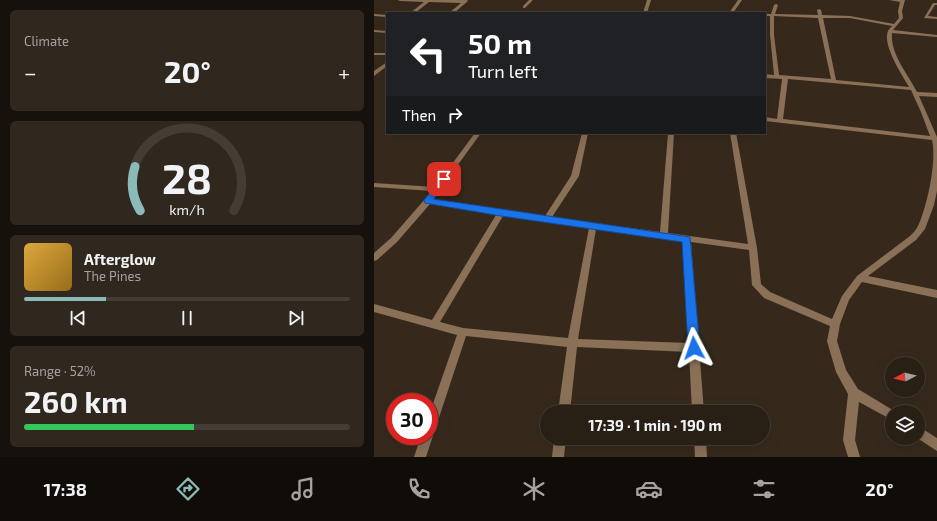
<!DOCTYPE html>
<html lang="en">
<head>
<meta charset="utf-8">
<style>
  body { margin:0; font-family:"Exo 2",sans-serif; background:#30271e; color:#f1f3f6; height:100vh; display:flex; flex-direction:column; font-size:15px; white-space:nowrap }
  * { box-sizing:border-box; margin:0 }
  p { font-size:13px; color:#a5a2a0 }
  .icon { flex:none; width:22px; height:22px; fill:none; stroke:currentColor; stroke-width:2; stroke-linecap:round; stroke-linejoin:round }
  .map { position:relative; flex:1; overflow:hidden }
  .details { display:flex; flex-direction:column; gap:10px; padding:10px; background:#16110c; width:374px }
  .details>* { flex:none }
  .hud { position:absolute; left:12px; top:12px; width:380px; height:122px; border-radius:0px; box-shadow:0 4px 16px #0002,0 0 0 1px #443d34; background:#202124; color:#fff; overflow:hidden }
  .needle { width:26px; rotate:263deg }
  .controls { position:absolute; left:511px; top:357px; display:grid; gap:8px }
  .controls a { display:grid; place-items:center; width:40px; height:40px; border-radius:50%; background:#281f15; box-shadow:0 4px 16px #0002,0 0 0 1px #443d34; font-size:20px }
  .speed { position:absolute; left:12px; top:393px; display:flex; gap:8px; font-size:20px; font-weight:700; text-align:center }
  .speed>* { display:grid; place-content:center; width:52px; height:52px; border-radius:50%; background:#281f15; box-shadow:0 4px 16px #0002,0 0 0 1px #443d34; line-height:1 }
  .speed .limit { border:6px solid #d22; background:#fff; color:#111 }
  .pin { position:absolute; display:grid; place-items:center; width:34px; height:34px; color:#fff; margin:-17px; border-radius:8px; box-shadow:0 2px 6px #0006 }
  .me { position:absolute; width:44px; margin:-22px; rotate:356deg; stroke-linejoin:round; filter:drop-shadow(0 0 3px #0008) }
  .turn { display:flex; align-items:center; gap:14px; height:84px; padding:0 16px; font-size:18px }
  .turn .icon { width:52px; height:52px; stroke-width:2.5 }
  .turn b { display:block; font-size:28px; line-height:34px }
  .then { display:flex; align-items:center; height:38px; padding:0 16px; background:#0003; gap:8px; font-size:15px }
  .big { font-size:30px; font-weight:700; line-height:1.1 }
  .details .widget { flex:1; display:flex; flex-direction:column; justify-content:center; gap:6px; min-width:0; padding:0 14px; border-radius:6px; background:#30271e }
  .details .dial { align-items:center; gap:0 }
  .dial svg { height:104px; overflow:visible; fill:none; stroke:#443d34; stroke-width:7; stroke-linecap:round; text-anchor:middle }
  .dial text { fill:#f1f3f6; stroke:none }
  .song { display:flex; align-items:center; gap:12px }
  .cover { width:48px; height:48px; border-radius:6px; background:linear-gradient(135deg,hsl(40 70% 55%),hsl(40 70% 35%)) }
  .played { height:4px; border-radius:2px; background:linear-gradient(90deg,#8bbbb9 25%,#443d34 25%) }
  .keys { display:flex; justify-content:space-around; direction:ltr }
  .heat { display:flex; justify-content:space-between; align-items:center; font-size:22px; direction:ltr }
  .charge { height:6px; border-radius:3px; background:linear-gradient(90deg,#34c759 52%,#443d34 0) }
  .trip { position:absolute; left:166px; top:405px; width:230px; height:40px; border-radius:20px; background:#281f15; box-shadow:0 4px 16px #0002,0 0 0 1px #443d34; font-weight:700; line-height:40px; text-align:center }
  .tab-bar { display:flex; height:64px; justify-content:space-around; align-items:center; background:#100c08; color:#a5a2a0 }
  .tab-bar .icon { width:28px; height:28px }
  .tab-bar .current { color:#8bbbb9 }
  .tab-bar b { font-size:18px; color:#f1f3f6 }
  main { display:flex; flex:1; min-height:0 }
  .map>svg:first-child { display:block }
  .lines { fill:none; stroke-linecap:round; stroke-linejoin:round }
  .street { fill:#8a7057; fill-rule:evenodd }
  .route { fill:#1a73e8; stroke:#114b97 }
</style>
</head>
<body>
<main>
<section class="details">
<div class="widget"><p>Climate</p>
<div class="heat"><a>−</a><b class="big">20°</b><a>+</a></div>
</div>
<div class="widget dial"><svg viewBox="0 0 100 80">
<path d="M14 69A42 42 0 1 1 86 69"/>
<path d="M14 69A42 42 0 0 1 10 35" stroke="#8bbbb9"/>
<text x="50" y="56" font-size="32" font-weight="700">28</text>
<text x="50" y="72" font-size="11">km/h</text>
</svg></div>
<div class="widget">
<div class="song"><i class="cover"></i><div><b>Afterglow</b><p>The Pines</p></div></div>
<div class="played"></div>
<div class="keys"><svg class="icon" aria-label="previous" viewBox="0 0 24 24"><path d="M18 5L8 12l10 7zM5 5v14"/></svg><svg class="icon" aria-label="pause" viewBox="0 0 24 24"><path d="M8 5v14M16 5v14"/></svg><svg class="icon" aria-label="next" viewBox="0 0 24 24"><path d="M6 5l10 7-10 7zM19 5v14"/></svg></div>
</div>
<div class="widget"><p>Range · 52%</p><b class="big">260 km</b><div class="charge"></div></div>
</section>
<div class="map">
<svg width="563" height="457" viewBox="0 0 563 457">
  <rect width="100%" height="100%" fill="#36291c"/>
  <g class="lines">
    <path class="street" d="M24,0H93L94,1L80,13H75L87,3L55,2L41,13H36L50,2L26,1Z
      M155,0H159L151,8H149V6Z
      M273,0H277L273,13H269Z
      M364,0H368L359,13H355Z
      M515,0H531L528,11L529,18L519,30L563,35V37L518,33C516,54 534,74 543,92L563,93V97L545,96L563,137V191L560,205L551,229L542,240L494,276L563,290V298L488,282L475,300L466,324L463,341L472,370L484,389L522,412H518V420L485,402L481,440L486,457H474L469,440L474,394L462,372L453,341L456,326L390,298L378,285L375,250L317,242L330,412H318L315,352L203,347L196,412H184L193,347L92,336L52,457H40L47,436H55V415L83,335L0,312V304L58,320L122,215L56,204L23,242L3,260L0,261V253L17,238L58,191L0,187V183L61,187L101,133H107L59,199L171,216L197,176L208,133H214L205,176L178,217L286,232L294,133H300L294,233L374,244L356,133H362L383,248L387,284L396,292L458,319L468,296L483,276L536,236C539,233 542,230 544,226C553,207 563,161 558,140L391,121V117L403,119L408,79L391,78V74L400,75L396,35V16H391V14H397L400,5L402,4L404,5L401,14L444,15L443,10L445,9L447,10L448,15L476,16L520,24L525,18L524,11L526,2ZM400,16L444,18L457,79L405,75L400,35ZM449,18H476L518,26C518,26 514,30 514,31C508,45 528,75 535,87L462,80ZM414,79L537,90L547,112L556,136L409,119ZM129,216L215,228L194,338L89,328L66,322ZM222,229L309,241L315,343L204,339Z
      M559,3H563V5H561L554,16L563,17V19L550,18Z
      M0,14L13,15V17L0,16Z
      M0,30L13,31V33L0,32Z
      M0,53H13V55H0Z
      M13,62V66L0,76V71Z
      M544,426L563,438V451L543,438H544Z
      M180,438H192L190,457H178Z
      M320,438H332L333,457H321Z"/>
  </g>
  <path class="route" d="M70,176L74,179L60,199L316,237L326,348L324,351L320,353L316,351L314,348L308,242L127,216L51,203L50,201L51,199L67,177Z"/>
</svg>
<div class="controls">
<a><svg class="needle" viewBox="-14 -14 28 28"><path d="M0-13l5 13h-10z" fill="#e53935"/><path d="M0 13l5-13h-10z" fill="#a5a2a0"/></svg></a>
<a><svg class="icon" aria-label="layers" viewBox="0 0 24 24"><path d="M12 4l9 5-9 5-9-5zM3 14l9 5 9-5"/></svg></a>
</div>
<div class="speed"><div class="limit">30</div></div>
<div class="pin" style="left:70px;top:179px;background:#d93025"><svg class="icon" aria-label="arrive" viewBox="0 0 24 24"><path d="M6 21V4h12l-3 4 3 4H6"/></svg></div>
<svg class="me" style="left:320px;top:348px" viewBox="-20 -20 40 40"><path d="M0-17L14 15 0 8-14 15z" fill="#1a73e8" stroke="#fff" stroke-width="4"/></svg>
<div class="trip">17:39 · 1 min · 190 m</div>
<div class="hud">
<div class="turn"><svg class="icon" aria-label="left" viewBox="0 0 24 24"><path d="M17 20v-9H6M10 6l-5 5 5 5"/></svg><div><b>50 m</b>Turn left</div></div>
<div class="then">Then<svg class="icon" aria-label="right" viewBox="0 0 24 24"><path d="M7 20v-9h11M14 6l5 5-5 5"/></svg></div>
</div>
</div>
</main>
<nav class="tab-bar">
<b>17:38</b>
<svg class="icon current" aria-label="directions" viewBox="0 0 24 24"><path d="M12 3l9 9-9 9-9-9zM9 14v-3h6M13 9l2 2-2 2"/></svg>
<svg class="icon" aria-label="music" viewBox="0 0 24 24"><path d="M9 18V5l10-2v13"/><circle cx="6" cy="18" r="3"/><circle cx="16" cy="16" r="3"/></svg>
<svg class="icon" aria-label="phone" viewBox="0 0 24 24"><path d="M5 4h4l2 5-3 2q2 4 5 5l2-3 5 2v4C11 20 4 13 5 4z"/></svg>
<svg class="icon" aria-label="climate" viewBox="0 0 24 24"><path d="M12 3v18M4 7l16 10M4 17L20 7"/></svg>
<svg class="icon" aria-label="car" viewBox="0 0 24 24"><path d="M5 17H2v-5l4-1 3-4h7l3 4 3 1v5h-3M9 17h6M6 11h13"/><circle cx="7" cy="17" r="2"/><circle cx="17" cy="17" r="2"/></svg>
<svg class="icon" aria-label="filters" viewBox="0 0 24 24"><path d="M4 7h16M4 17h16"/><circle cx="9" cy="7" r="2"/><circle cx="15" cy="17" r="2"/></svg>
<b>20°</b>
</nav>
</body>
</html>
